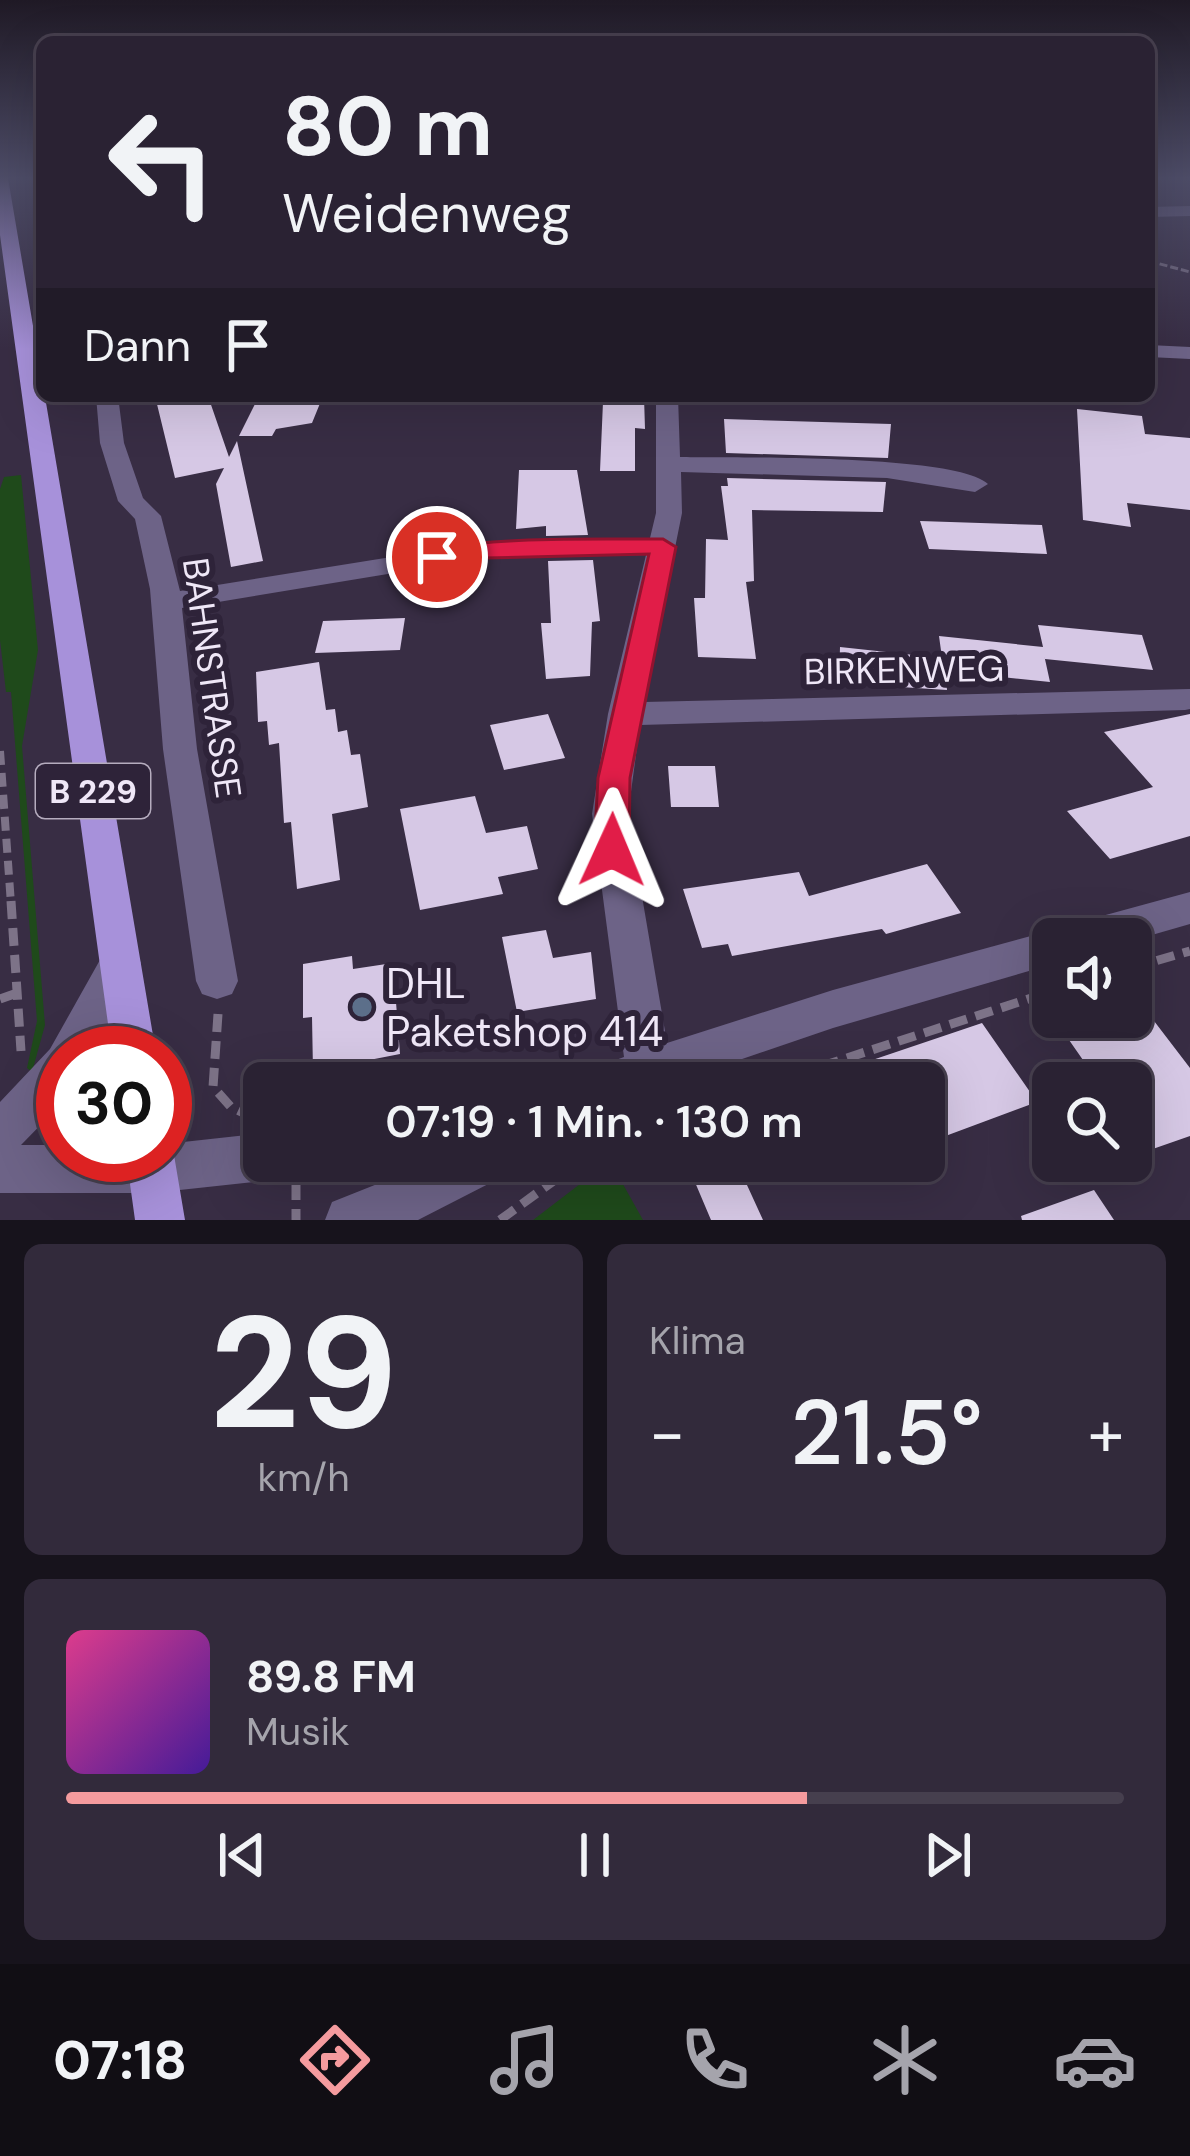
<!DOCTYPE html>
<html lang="de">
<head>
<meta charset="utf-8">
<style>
  body { margin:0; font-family:"DM Sans",sans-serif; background:#322a3b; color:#f1f3f6; height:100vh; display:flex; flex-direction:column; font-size:45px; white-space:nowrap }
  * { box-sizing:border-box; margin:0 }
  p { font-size:39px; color:#a5a4ac }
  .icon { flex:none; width:66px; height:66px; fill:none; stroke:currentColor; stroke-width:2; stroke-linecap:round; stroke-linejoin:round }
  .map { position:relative; height:1220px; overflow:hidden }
  .sheet { display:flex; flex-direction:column; gap:24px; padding:24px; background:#17131c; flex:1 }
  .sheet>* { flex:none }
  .guide { position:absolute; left:36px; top:36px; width:1119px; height:366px; border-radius:18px; box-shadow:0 12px 48px #0002,0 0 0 3px #463f4e; background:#2a2233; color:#f1f3f6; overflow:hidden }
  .buttons { position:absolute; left:1032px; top:918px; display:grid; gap:24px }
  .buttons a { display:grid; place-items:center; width:120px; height:120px; border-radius:18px; background:#2a2233; box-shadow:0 12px 48px #0002,0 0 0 3px #463f4e; font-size:60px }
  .speed { position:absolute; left:36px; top:1026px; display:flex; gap:24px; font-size:60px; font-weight:700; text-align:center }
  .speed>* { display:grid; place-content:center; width:156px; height:156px; border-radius:50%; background:#2a2233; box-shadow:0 12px 48px #0002,0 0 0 3px #463f4e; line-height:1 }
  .speed .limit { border:18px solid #d22; background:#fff; color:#111 }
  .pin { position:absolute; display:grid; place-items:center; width:102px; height:102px; color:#fff; margin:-51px; border:6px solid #fff; border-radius:50%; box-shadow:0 3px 12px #0007 }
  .me { position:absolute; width:132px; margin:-66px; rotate:1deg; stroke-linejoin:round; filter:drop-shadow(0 0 9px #0008) }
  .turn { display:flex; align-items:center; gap:42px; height:252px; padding:0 48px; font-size:54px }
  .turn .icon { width:156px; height:156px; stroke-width:2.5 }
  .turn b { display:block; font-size:84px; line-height:102px }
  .then { display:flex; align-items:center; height:114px; padding:0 48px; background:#0003; gap:24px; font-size:45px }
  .big { font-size:90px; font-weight:600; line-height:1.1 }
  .sheet .widget { flex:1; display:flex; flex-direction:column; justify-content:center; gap:18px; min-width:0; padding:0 42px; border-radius:18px; background:#322a3b }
  .sheet .dial { align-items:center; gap:0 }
  .dial b { font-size:156px; line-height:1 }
  .song { display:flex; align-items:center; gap:36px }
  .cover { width:144px; height:144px; border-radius:18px; background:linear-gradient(135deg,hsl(330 70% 55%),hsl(260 70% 35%)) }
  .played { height:12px; border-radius:6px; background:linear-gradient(90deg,#f59b9e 70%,#463f4e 70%) }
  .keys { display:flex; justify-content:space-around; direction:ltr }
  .heat { display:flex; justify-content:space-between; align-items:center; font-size:66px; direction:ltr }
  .sheet .tiles { flex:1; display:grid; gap:24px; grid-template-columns:1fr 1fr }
  .widget:last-child { grid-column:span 2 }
  .trip { position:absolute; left:243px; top:1062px; width:702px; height:120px; border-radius:18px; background:#2a2233; box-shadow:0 12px 48px #0002,0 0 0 3px #463f4e; font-weight:600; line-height:120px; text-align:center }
  .tab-bar { display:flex; height:192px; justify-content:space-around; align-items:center; background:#110e14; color:#a5a4ac }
  .tab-bar .icon { width:84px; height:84px }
  .tab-bar .on { color:#f59b9e }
  .tab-bar b { font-size:54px; color:#f1f3f6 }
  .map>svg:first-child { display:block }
  .green { fill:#1f4a1b }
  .building { fill:#d6c8e5 }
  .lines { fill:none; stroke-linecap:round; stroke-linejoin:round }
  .path-far2 { stroke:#7d7388; stroke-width:3; stroke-dasharray:8 3; stroke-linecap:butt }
  .path-far1 { stroke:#7d7388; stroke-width:8; stroke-dasharray:14 8; stroke-linecap:butt }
  .path { stroke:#7d7388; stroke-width:9; stroke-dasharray:18 9; stroke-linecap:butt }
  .minor { fill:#6d6387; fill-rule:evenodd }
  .major { fill:#a791da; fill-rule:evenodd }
  .route { fill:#e11d48; stroke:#92132f; stroke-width:3 }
  .service-dot { fill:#5c6f8a; stroke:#2e2339; stroke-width:4.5 }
  .labels { text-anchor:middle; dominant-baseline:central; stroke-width:12; stroke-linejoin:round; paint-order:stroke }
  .shield { fill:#2e2339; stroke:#b5acbe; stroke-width:3 }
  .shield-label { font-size:33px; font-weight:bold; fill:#efe7f7 }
  .street-label { font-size:36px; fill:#efe7f7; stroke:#2e2339 }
  .near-poi-label { font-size:42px; fill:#efe7f7; stroke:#2e2339; text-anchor:start }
</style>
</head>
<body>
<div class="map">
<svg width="1190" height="1220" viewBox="0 0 1190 1220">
  <rect width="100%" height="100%" fill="#382d44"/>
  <path class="green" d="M21,475L38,650L22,746L45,1025L32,1072L27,1068L37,1021L11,692H6L0,640V489L4,477Z
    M610,1161L643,1220H533Z"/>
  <path class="building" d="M155,396H208L229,457L237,441L263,561L231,567L216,484L224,468L175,478Z
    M259,396H323L312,423L276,429L272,436H239Z
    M612,396L644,397L645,429L635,428V471H600L603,402H612Z
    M1077,409L1142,416L1145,434L1190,438V510L1127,503L1131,527L1083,520Z
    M724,419L891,424L888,458L726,453Z
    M519,470H577L588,535L546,536V526L516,529Z
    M727,478L886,482L883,512L752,510L754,581L746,582L756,659L698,657L694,598H705L706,539L728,540L721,486H728Z
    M920,521L1042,525L1047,554L929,549Z
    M593,560L600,621L592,622L590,676L546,679L541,623H551L548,561Z
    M405,618L400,650L315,653L323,621Z
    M1038,625L1142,635L1153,670L1045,659L1043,650L1050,682L945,671L947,690L839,683L840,647L942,658L939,636L1043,647Z
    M319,662L326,710L335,709L338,732L347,730L351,755L360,754L368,807L332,814L340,880L297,889L291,822L284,823L279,743L269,745L267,721L258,722L256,672Z
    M548,714L565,758L504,770L490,725Z
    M1190,714V836L1110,859L1067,811L1153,787L1104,732Z
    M668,766H715L719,807H671Z
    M475,796L486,833L527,826L538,869L498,877L503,894L420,910L400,809Z
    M927,864L961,913L886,934L882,929L732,956L728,944L702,948L683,889L799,872L809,896Z
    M546,930L553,958L591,952L596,999L517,1012L502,937Z
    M352,956L353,969L393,963L400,1054L313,1071L312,1017L303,1018V964Z
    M1053,1017H1151L1190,1068V1136L1147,1151L1131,1128V1083H1099Z
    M982,1023L1037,1102L924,1144V1083H820L819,1078Z
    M686,1161H736L763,1220H711Z
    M1094,1190L1114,1220H1022L1021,1216Z"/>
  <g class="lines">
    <path class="path-far2" d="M1149,261L1190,272"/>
    <path class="path-far1" d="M0,751L11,904"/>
    <path class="path" d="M11,901L21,1051
      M1131,968L1190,951
      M0,999L20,992
      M218,1014L213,1087L231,1107L250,1116
      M770,1083L1053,991
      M296,1182V1220
      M500,1220L581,1161"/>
    <path class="minor" d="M1190,206V216L1149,217V207Z
      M1149,345L1190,347V359L1149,357Z
      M96,396H118L124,443L143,498L161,516L180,591L485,542L650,538L656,513V396H678L680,457C734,458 956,454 988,484L975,492L887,478L681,472L682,513L644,702L1190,689V709L1185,710L640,725L628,814L667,1043L833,990L1053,930L1062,933L1080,922L1190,892V924L1131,941L1053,939V964L833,1028L672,1083H587L594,1068L624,1057L592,814L608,714L646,555L485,558L182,608L197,749L238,981L232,994L217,999L202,994L196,981L163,749L150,589L135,519L118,501L100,443Z
      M120,945L135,951L141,963L135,975L94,1053H63V1102L21,1145H63V1155H165V1144L264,1133V1161H287L281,1174L264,1181L152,1193H0V1102L50,1049L105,951Z
      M435,1161H507L500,1178L418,1220H325L332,1202Z"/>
    <path class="major" d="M0,178H8L156,1053H112L0,235Z
      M165,1138L174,1155L185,1220H135L126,1155H165Z"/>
  </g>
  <linearGradient id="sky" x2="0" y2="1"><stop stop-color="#1f1925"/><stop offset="0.51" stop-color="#4d4c67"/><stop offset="1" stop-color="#4d4c67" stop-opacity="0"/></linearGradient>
  <rect width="1190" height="349" fill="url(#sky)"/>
  <path class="route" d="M663,539L676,547L630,778L629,850L624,859H599L594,850L598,778L649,554L485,558L437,564L425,557C450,534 620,540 663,539Z"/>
  <circle class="service-dot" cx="362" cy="1007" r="12"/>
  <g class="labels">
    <rect class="shield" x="36" y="764" width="114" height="54" rx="9"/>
    <g class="shield-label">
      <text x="93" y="791">B 229</text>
    </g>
    <g class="street-label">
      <text transform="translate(904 670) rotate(-1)">BIRKENWEG</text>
      <text transform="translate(212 678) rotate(82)">BAHNSTRASSE</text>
    </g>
    <g class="near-poi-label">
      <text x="386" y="983">DHL<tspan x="386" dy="48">Paketshop 414</tspan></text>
    </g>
  </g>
</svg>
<div class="buttons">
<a><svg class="icon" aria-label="sound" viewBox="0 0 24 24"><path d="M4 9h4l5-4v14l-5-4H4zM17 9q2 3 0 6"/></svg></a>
<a><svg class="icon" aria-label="search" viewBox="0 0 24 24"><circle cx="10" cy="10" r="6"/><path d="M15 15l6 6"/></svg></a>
</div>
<div class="speed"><div class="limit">30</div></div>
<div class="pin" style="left:437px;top:557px;background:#d93025"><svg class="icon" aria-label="arrive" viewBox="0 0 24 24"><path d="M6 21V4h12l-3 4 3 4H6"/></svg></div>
<svg class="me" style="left:612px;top:850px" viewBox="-20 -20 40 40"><path d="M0-17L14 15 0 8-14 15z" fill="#e11d48" stroke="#fff" stroke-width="4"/></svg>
<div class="trip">07:19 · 1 Min. · 130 m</div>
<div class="guide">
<div class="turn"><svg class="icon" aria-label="left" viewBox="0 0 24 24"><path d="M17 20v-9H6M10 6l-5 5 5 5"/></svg><div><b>80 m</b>Weidenweg</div></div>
<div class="then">Dann<svg class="icon" aria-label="arrive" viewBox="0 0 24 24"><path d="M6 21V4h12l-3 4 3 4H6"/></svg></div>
</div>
</div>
<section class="sheet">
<div class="tiles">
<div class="widget dial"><b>29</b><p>km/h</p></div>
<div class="widget"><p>Klima</p>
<div class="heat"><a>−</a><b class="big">21.5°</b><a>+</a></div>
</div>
<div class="widget">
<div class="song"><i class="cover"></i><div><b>89.8 FM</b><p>Musik</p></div></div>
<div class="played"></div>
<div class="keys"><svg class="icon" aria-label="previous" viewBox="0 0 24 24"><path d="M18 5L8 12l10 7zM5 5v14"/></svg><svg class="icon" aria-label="pause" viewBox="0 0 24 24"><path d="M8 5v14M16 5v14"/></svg><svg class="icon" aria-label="next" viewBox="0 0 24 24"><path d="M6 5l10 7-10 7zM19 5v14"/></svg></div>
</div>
</div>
</section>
<nav class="tab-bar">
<b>07:18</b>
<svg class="icon on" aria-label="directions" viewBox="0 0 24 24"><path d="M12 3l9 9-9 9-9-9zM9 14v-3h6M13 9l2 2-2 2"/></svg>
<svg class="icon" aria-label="music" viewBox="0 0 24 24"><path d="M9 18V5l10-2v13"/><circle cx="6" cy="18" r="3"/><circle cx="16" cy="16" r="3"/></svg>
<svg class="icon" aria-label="phone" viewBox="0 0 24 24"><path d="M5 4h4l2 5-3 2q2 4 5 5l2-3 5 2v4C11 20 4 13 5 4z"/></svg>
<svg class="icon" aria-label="climate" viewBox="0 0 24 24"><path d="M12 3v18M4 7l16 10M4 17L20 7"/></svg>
<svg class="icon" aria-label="car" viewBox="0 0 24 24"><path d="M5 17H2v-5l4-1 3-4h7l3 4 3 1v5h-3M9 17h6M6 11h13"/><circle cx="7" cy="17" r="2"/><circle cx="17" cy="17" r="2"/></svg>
</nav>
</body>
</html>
